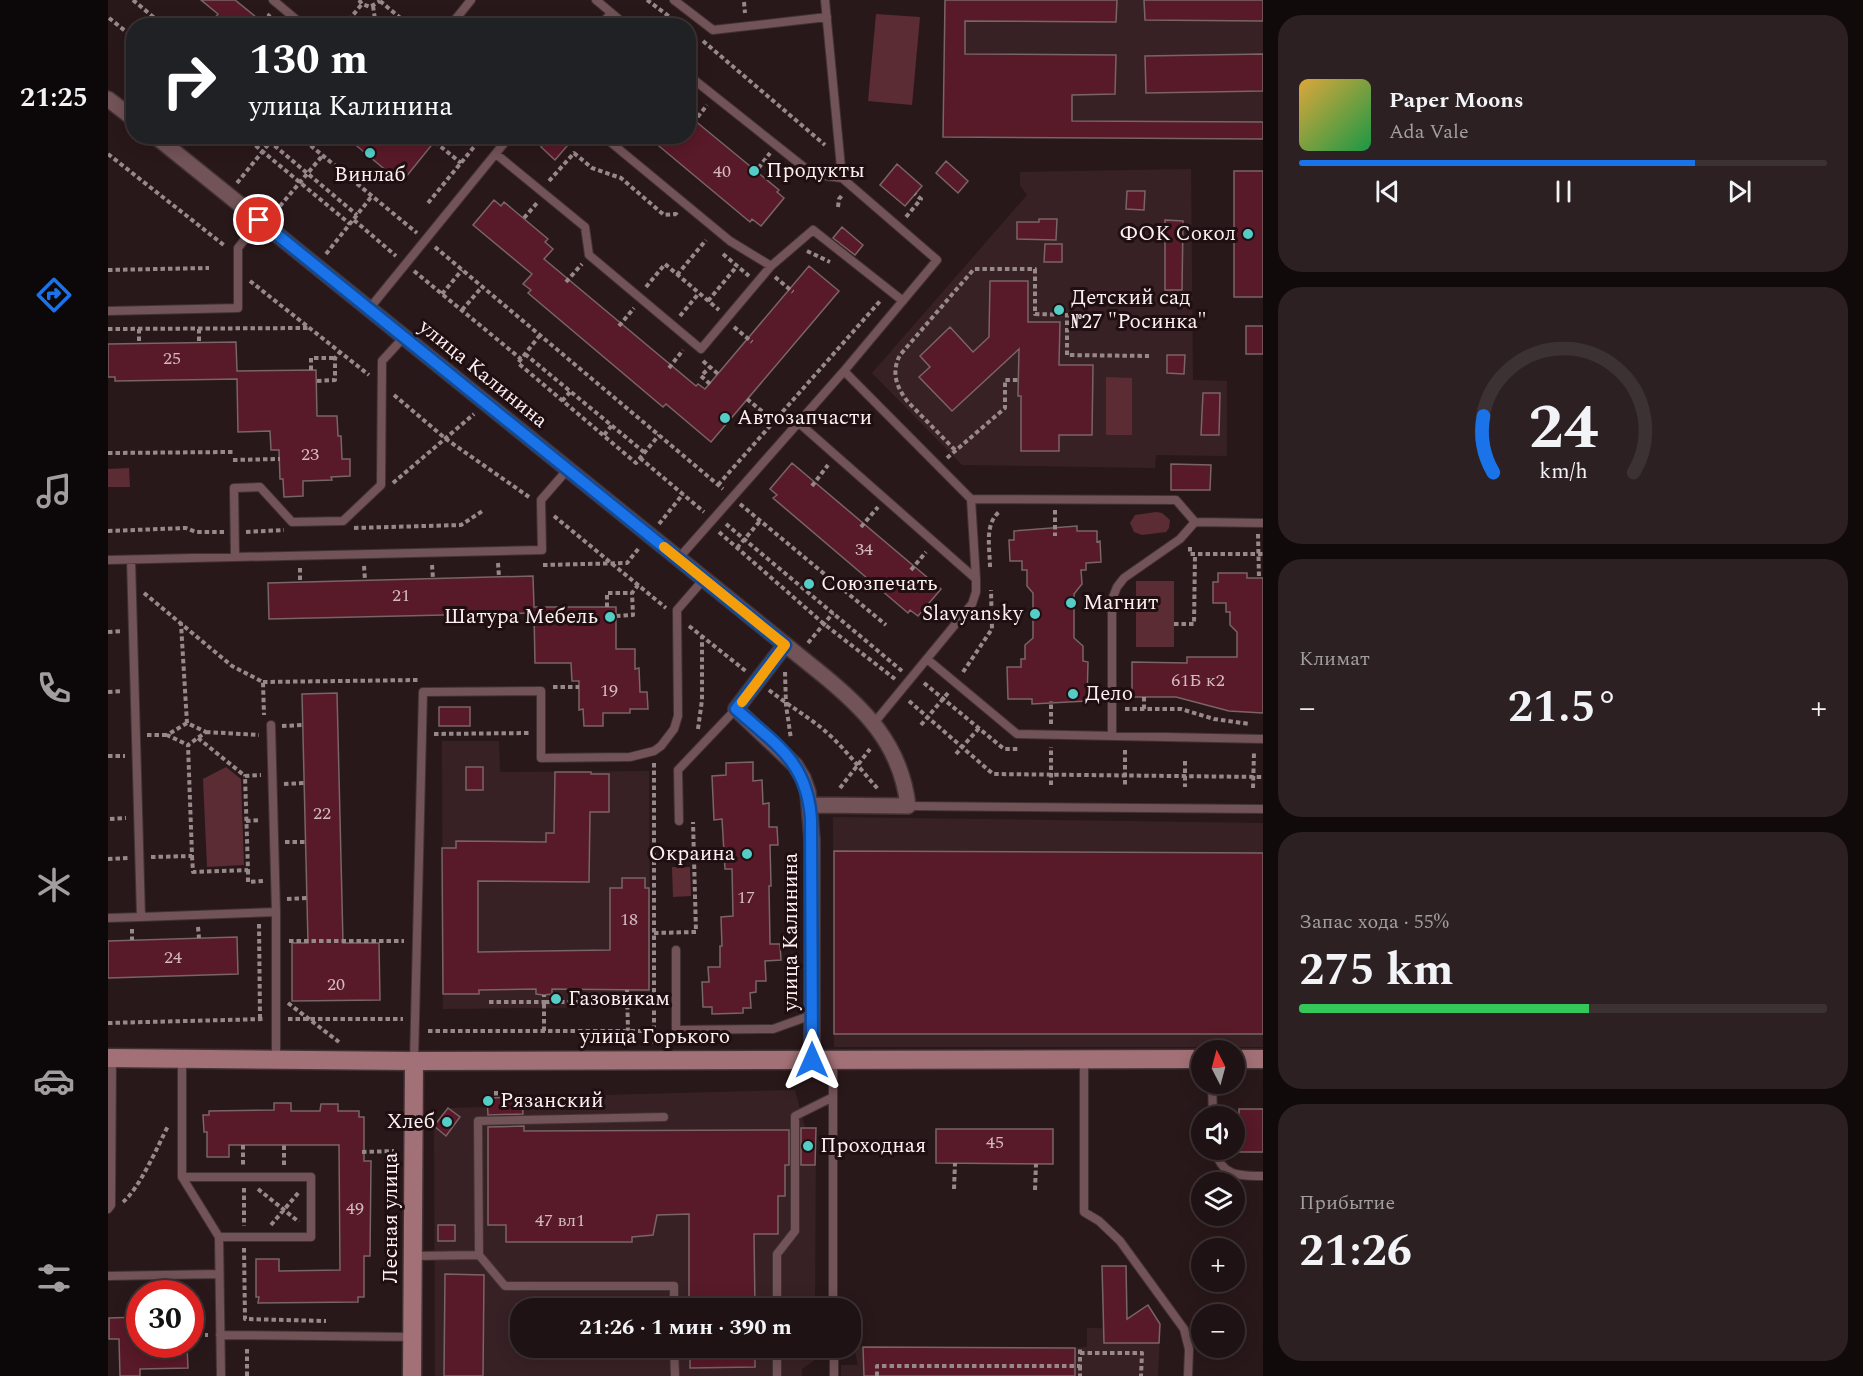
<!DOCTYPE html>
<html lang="ru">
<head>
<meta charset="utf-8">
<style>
  body { margin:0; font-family:Spectral,serif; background:#2c2022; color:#f1f3f6; height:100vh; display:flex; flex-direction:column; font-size:22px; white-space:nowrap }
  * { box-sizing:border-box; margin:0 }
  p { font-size:20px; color:#a19ea0 }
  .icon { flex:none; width:33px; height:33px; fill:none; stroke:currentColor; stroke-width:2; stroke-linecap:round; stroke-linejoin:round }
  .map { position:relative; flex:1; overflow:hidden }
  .sheet { display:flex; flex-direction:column; gap:15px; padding:15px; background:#110a0b; width:600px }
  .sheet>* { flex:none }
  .hud { position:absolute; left:18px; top:18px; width:570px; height:126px; border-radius:24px; box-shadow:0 3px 15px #0003,0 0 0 2px #3c3234; background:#202124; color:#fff; overflow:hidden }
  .needle { width:39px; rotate:354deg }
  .fabs { position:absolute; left:1083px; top:1040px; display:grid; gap:12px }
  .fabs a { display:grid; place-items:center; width:54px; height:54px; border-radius:50%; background:#1f1214; box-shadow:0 3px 15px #0003,0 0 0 2px #3c3234; font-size:30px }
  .speed { position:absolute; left:18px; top:1280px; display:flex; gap:12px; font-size:30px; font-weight:700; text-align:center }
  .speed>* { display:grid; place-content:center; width:78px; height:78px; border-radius:50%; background:#1f1214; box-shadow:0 3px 15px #0003,0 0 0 2px #3c3234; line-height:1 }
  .speed .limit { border:9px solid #d22; background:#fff; color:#111 }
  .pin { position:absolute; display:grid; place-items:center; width:51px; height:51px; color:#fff; margin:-26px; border:3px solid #fff; border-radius:50%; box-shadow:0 2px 6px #0007 }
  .me { position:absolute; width:66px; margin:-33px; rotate:0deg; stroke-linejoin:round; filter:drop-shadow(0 0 4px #0008) }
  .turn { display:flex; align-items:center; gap:21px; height:126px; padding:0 24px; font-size:27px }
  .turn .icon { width:78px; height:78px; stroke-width:2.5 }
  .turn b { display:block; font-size:42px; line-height:51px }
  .big { font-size:45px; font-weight:700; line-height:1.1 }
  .sheet .tile { flex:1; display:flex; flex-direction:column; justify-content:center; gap:9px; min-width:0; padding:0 21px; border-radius:24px; background:#2c2022 }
  .sheet .dial { align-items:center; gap:0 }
  .dial svg { height:156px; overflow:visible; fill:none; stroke:#3c3234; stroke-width:7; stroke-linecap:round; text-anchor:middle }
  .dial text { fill:#f1f3f6; stroke:none }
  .song { display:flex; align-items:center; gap:18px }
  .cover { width:72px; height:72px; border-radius:9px; background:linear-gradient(135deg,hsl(40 70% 55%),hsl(140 70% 35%)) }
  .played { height:6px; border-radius:3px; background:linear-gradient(90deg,#1a73e8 75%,#3c3234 75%) }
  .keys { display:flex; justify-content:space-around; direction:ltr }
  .heat { display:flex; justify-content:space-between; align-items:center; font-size:33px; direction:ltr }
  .charge { height:9px; border-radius:4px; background:linear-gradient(90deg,#34c759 55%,#3c3234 0) }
  .trip { position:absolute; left:402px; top:1298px; width:351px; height:60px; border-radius:24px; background:#1f1214; box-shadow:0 3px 15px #0003,0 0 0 2px #3c3234; font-weight:700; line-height:60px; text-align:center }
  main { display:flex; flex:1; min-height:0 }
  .menu { display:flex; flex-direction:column; width:108px; justify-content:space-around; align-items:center; background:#0c0708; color:#a19ea0 }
  .menu .icon { width:42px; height:42px }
  .menu .selected { color:#1a73e8 }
  .menu b { font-size:27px; color:#f1f3f6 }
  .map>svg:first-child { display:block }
  .built { fill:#382124 }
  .green { fill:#5b2c33 }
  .building { fill:#581928; stroke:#796466; stroke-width:1.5 }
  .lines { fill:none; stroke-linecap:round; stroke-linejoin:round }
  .lane-casing { stroke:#423234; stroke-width:10 }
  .street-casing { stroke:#423234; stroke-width:18 }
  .secondary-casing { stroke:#423234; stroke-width:21 }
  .path { stroke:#97888a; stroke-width:4; stroke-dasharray:4.5 3; stroke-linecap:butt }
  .lane { stroke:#725357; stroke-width:8 }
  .street { stroke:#725357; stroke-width:15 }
  .secondary { stroke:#a27177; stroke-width:18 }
  .route-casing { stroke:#114b97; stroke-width:15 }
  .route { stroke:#1a73e8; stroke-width:10 }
  .slow { stroke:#f59e0b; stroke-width:10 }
  .poi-dot { fill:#54cdc7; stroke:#1f0f11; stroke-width:2 }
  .labels { text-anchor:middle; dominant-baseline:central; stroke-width:6; stroke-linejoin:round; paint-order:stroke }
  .number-label { font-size:18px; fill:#d4bac0 }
  .poi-label { font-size:21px; fill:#fdf0f2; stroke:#1f0f11; text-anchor:start }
  .street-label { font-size:21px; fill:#fdf0f2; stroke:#1f0f11 }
</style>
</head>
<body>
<main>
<nav class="menu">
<b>21:25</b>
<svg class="icon selected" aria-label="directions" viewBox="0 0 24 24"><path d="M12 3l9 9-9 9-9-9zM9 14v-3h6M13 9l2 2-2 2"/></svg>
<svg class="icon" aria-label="music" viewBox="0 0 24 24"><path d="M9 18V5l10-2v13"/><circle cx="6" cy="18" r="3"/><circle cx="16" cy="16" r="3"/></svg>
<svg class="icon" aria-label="phone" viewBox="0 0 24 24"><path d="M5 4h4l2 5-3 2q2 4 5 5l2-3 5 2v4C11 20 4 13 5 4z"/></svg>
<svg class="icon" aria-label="climate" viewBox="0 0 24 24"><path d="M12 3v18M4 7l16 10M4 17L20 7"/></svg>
<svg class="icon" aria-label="car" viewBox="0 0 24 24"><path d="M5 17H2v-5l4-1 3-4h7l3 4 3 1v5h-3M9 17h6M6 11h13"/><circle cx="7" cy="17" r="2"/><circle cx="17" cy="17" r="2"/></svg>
<svg class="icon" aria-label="filters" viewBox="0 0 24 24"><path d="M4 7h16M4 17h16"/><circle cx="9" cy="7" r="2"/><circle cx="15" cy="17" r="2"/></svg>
</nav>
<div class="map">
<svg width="1155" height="1376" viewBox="0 0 1155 1376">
  <rect width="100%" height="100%" fill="#29181a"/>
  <path class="built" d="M837,0H1155V139L835,137Z
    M1083,169L1085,380L1119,381V456L1048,455L1047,468L854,465L764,373L919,195L912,185V172Z
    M334,741H391L392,772L541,771L542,1007L335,1009Z
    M725,817L1155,823V1047H726Z
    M687,1090L697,1128H708L707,1308H412V1347H707V1360L694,1369V1376H327L326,1126L340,1108L376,1107V1098Z
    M979,1328L1052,1329L1050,1376H733V1365H750L746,1347L967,1348L979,1347Z"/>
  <path class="green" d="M768,14L812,17L804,105L760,101Z
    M998,377L1024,378V435H998Z
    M21,468L22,487H0V469Z
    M1048,512L1054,513L1062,520L1061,528L1058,532L1034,535L1026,532L1022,523L1027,515Z
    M1028,581H1066V647H1028Z
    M118,767L133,779L136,865L99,867L95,779Z
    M564,867H582L583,896L565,897Z"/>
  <path class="building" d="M93,0H127L159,26H100L110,14Z
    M837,0H1009L1008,22L857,21V54L1008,55L1007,94L964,95V121L1155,122V139L835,137Z
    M1036,0H1155V21L1037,20Z
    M1155,54V91L1038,93L1037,56Z
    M580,115L671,190L669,192L676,198L653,226L644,219L642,222L539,136H580Z
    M237,136H331L293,183Z
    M442,136H448L459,146L447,160L433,147Z
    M838,161L860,181L850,193L828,173Z
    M789,164L814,186L797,206L772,185Z
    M1126,171H1155V297H1126Z
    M1019,191H1037L1036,210L1018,209Z
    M386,200L393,206L396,202L440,239L437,242L445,249L436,259L588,386L590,384L597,389L701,266L731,291L603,442L558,404L555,407L420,293L423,290L415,284L424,274L365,225Z
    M931,219H949L948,240L909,239V222H931Z
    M1057,220L1075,221L1074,290H1057Z
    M734,227L755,245L747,255L725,238Z
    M937,244H954V262H936Z
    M882,281H920V322H952L951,365H985L984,435H951V451H913V396H910L911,349L844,411L811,377L822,367L812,356L842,327L865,352L881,337Z
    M1138,326H1155V354H1138Z
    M128,342L129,371L208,370L209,416H229L230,436H233L234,459H242V476L223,477L224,480L195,481V496L176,497L175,479H172L171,450H163L162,431L130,432L129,379L7,381V377H0V344Z
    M1059,355H1077L1076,374L1059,373Z
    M1095,393H1112L1111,435H1093Z
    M684,463L833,589L810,616L802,610L800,613L665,498L669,495L662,489Z
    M1063,464L1103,465L1102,490H1063Z
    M969,526V531H989V542L992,541L993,562L978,563V570H973L974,584L966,594V638L975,646V661L980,662L979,701L924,704V699H900L899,667H913V659H917V645L925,638V593L919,586V570H914V561H902L901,540H906V531Z
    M1110,573H1139V578H1155V713L1121,711L1068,697H1024V662L1079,663V657H1129V632L1122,625V612H1118V603H1105V582H1110Z
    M425,576L426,607H508V649H527V669L531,668L532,692H539L540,709H522V713H495V726H476L475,709L471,710V681H464L463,663H427L426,613L161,619L160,583Z
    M229,693L235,943H271L272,1000L184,1001V943H200L194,694Z
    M331,707H362V726H331Z
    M645,762V781L654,780L655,804L661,803V827H669L670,845H662L663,886H661L662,944H672L673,960L657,961L658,981H648V992L642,993L643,1008H635V1013L604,1014V1007H595L594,982H601L600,967H612V946H614L613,917L625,916L624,869H617L614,819L606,820L604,776L618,775V763Z
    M358,767H375V790H358Z
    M447,772H483V774H501V812H482L481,882L370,881V952L502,950V888H514V878H537V888H541V990L444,989V994L436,995L428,994V989L371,990V994H335L334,848H348V841L438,842V833H446Z
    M726,851L1155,853V1034H726Z
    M129,937L130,974L0,978V941Z
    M414,1097L415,1114L380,1115L379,1098Z
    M166,1103H183V1111H212L213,1104H230V1111H251V1117H256V1161H263L262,1256H256V1297H250V1302L150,1303L151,1297H148V1259H171V1271L232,1270L231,1145H121V1157H99V1132H96L95,1115H101V1111L166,1110Z
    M340,1108L352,1117L338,1136L326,1126Z
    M1131,1109H1155V1152H1131Z
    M416,1126V1131L681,1130V1165H677V1196H670V1234H646L647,1308H581V1214L549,1215L545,1235L524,1237V1242H398V1225H380V1127Z
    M693,1128H708L707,1165H693Z
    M828,1129H945V1164L828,1163Z
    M330,1225H347V1241H330Z
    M994,1266H1018L1019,1319L1040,1305L1052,1324L1051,1343H996Z
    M337,1274L376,1275L375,1376H336Z
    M32,1317V1344H73V1346H79L80,1368L32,1369V1376H12L11,1339H1V1318Z
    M582,1347H647V1367L582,1368Z
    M755,1347L967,1348V1376H756Z"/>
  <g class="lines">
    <g class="lane-casing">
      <path id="lane" d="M165,0L196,26
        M488,0L519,26
        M566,0L605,30L719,17
        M342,26L363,0
        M492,26L503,13
        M580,75L702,172L710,175L734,178
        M495,136L622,241L663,266
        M388,154L477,227L481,255L593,349L663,266L705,230L795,301
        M261,309L402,136
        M0,311L130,308V248L151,221
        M736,371L863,499L1068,500L1087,522L1155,523
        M691,423L868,579L863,499
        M127,557L126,488L152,487L184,522L235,521L273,485L274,361L296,337
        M570,559L736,371L829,260L734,178L717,0
        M0,560L434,550L433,500L460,469
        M23,560L33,917L168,912L163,725
        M819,659L909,734L1155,739
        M766,723L864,604L868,592V579
        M1004,736V612L1005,597L1009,587L1016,578L1072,539L1087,522
        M800,806L1155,809
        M571,821L570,770L628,709
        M0,918L33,917
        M568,950V1030L665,1029L704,1015
        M74,1059V1177L111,1237L113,1376
        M168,1060V912
        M976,1060V1212L991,1221L1012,1241L1076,1329L1081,1349L1080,1376
        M306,1061L315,692L433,691V758L522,757L546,751L553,746L566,729L570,716L569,610L596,579
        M725,1061V1308
        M1104,1083L1105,1116
        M1107,1149C1113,1176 1130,1176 1155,1176
        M74,1177H203V1237H111
        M0,1209L3,1205L4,1058
        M371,1255L397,1286H566V1308
        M305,1256L371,1255L370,1121L556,1117
        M0,1276L111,1274
        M669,1308V1254L687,1231V1116L725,1097
        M112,1335L305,1337
        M566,1347L567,1376
        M669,1347V1376
        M726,1347V1376"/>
    </g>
    <g class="street-casing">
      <path id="street" d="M0,99L26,119
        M47,136L710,671C756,708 793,744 800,806L702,805
        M677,645L628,709L687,765L695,778L700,792L704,839V1060"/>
    </g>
    <g class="secondary-casing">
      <path id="secondary" d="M0,1058L306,1061L1094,1059
        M1126,1059H1155
        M304,1376L306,1061"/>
    </g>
    <path class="path" d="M25,0L56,26
      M251,0L254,4L262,7L272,1
      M539,0L574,26
      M272,1L302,26
      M636,2L637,13
      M265,6L268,26
      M1,18L26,38
      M155,22L162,14
      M236,26L254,4
      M595,41L717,145
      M585,123L599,105
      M136,136L242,224
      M155,136L249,215
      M191,136L309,233
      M327,142L353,163
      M83,145L90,136
      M0,154L117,246
      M646,174L662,153
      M441,181L466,153L484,168L513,178L556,215L568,214L570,216
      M129,183L167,136
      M320,203L375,136
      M730,207L731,199L735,194
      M167,212L215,155
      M798,217L813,199L807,194
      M416,218L429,203
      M246,220L288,256
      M327,247L615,489
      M699,251L722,262
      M218,254L264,196
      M615,254L641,276
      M0,270L101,268
      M306,271L413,359
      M569,275L598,240
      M667,277L685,292
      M142,281L261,375
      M458,282L474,264
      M538,287L557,264L611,310
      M334,294L354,270
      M600,301L629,266
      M354,310L374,287
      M572,316L591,293
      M511,326L526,308
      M626,327L644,342
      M0,329L200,328
      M31,329V344
      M91,329V343
      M432,335L410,363L528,463L551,435
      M417,354L537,453
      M595,361L610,374
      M561,368L575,350
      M203,370V358H227
      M209,381L227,380V358L232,352
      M602,384L593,376L602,367
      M286,395L338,439L421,497
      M639,399L666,421
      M454,401L463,391
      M496,435L504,425
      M847,450L800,402C788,387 783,372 792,355L866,269H927V314L959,315V355L1041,356
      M0,453L125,452
      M532,458L596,512
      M839,458L897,408V380H910
      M125,460L172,459
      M285,483L366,414
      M610,485L773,300
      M704,486L720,465
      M632,504L778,625
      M947,510V536
      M446,516L558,608
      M551,524L575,494
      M618,524L794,671
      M753,527L770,507
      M246,528L353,525L376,510
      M0,531L78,528L88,532H116
      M138,532L176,530
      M611,532L716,624L787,679
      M1150,534L1151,578
      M1082,547V554H1155
      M629,548L652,521
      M390,563L391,577
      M324,565L325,579
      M435,565L519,563L531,548
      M256,566L257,580
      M882,567C882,549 876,525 891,512
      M192,568V582
      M803,570L818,552
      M36,593L124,666L155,682L156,715
      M499,607V593H524
      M508,616L525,615L524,593L530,585
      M1066,624H1086L1087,554
      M581,626L639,672
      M0,632L14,631
      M700,643L725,613
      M677,672L678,705L683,739
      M855,672L884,629L883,590
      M155,682L310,680
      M816,683L896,749H910
      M445,687H471
      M661,690C677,703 694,713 711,726C733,743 751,768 770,789
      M0,692L14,691
      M801,701L885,774L1155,777
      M1017,709H1073L1106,719L1142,724
      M1036,709V697
      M79,723L59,735L80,745
      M943,724V701
      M813,725L840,693
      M174,726L195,725
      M590,729L594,700V637
      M98,732L151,735
      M326,734L421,733
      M39,735H59
      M90,738L137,776
      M1017,750V786
      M848,754L872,727
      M0,756H17
      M1077,761V787
      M546,763V1042H548
      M176,784L196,783
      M943,785V747
      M732,788L762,749
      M1145,788L1146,752
      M2,819L18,818
      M138,821L153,820
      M177,842H198
      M84,856L85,872L140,870L137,776L153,775
      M43,857L84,856L80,745L98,732L79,723L73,624
      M0,859L20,858
      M140,870V882L155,881
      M179,899L199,898
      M151,924L152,1019
      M90,927L91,938
      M24,929V940
      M546,933L588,932L585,822
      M181,941H296
      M519,990L520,1031
      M381,1002H436V995
      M180,1003L231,1042
      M180,1019H295
      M0,1023L157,1019
      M320,1031H546
      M436,1031V1002H489
      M388,1091V1098
      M135,1145V1166
      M254,1152L286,1151
      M176,1165V1145
      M136,1188V1226
      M150,1189L191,1222
      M846,1189L847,1163
      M927,1190L928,1164
      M15,1202C31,1189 50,1146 60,1126
      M163,1225L191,1192
      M136,1248L137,1319L218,1321
      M82,1335H100
      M972,1353H1034L1033,1376
      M972,1366V1376
      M139,1376V1347
      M769,1376V1366H972V1348"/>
    <use href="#lane" class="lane"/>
    <use href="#street" class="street"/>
    <use href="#secondary" class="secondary"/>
  </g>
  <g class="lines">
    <g class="route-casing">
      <path id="route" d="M151,220L677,645L628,709C668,745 699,761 703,819L704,1060"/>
    </g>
    <use href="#route" class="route"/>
    <path class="slow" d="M556,547L677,645L634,702"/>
  </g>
  <g class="poi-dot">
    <circle cx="262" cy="153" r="6"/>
    <circle cx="646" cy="171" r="6"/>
    <circle cx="1140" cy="234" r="6"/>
    <circle cx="951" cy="310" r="6"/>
    <circle cx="617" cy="418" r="6"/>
    <circle cx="701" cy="584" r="6"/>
    <circle cx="963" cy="603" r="6"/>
    <circle cx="927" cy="614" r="6"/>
    <circle cx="502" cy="617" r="6"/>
    <circle cx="965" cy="694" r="6"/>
    <circle cx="639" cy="854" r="6"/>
    <circle cx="448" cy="999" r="6"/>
    <circle cx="380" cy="1101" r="6"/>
    <circle cx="339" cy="1122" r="6"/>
    <circle cx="700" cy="1146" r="6"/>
  </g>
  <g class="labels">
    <g class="number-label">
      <text x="614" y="171">40</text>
      <text x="64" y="358">25</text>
      <text x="202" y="454">23</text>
      <text x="756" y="549">34</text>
      <text x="293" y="595">21</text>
      <text x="1090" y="680">61Б к2</text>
      <text x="501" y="690">19</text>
      <text x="214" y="813">22</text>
      <text x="638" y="897">17</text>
      <text x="521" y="919">18</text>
      <text x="65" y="957">24</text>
      <text x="228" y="984">20</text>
      <text x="887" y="1142">45</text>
      <text x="247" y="1208">49</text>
      <text x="452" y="1220">47 вл1</text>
    </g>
    <g class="poi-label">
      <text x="658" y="171">Продукты</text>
      <text x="262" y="175" text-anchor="middle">Винлаб</text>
      <text x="1128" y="234" text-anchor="end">ФОК Сокол</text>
      <text x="963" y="298">Детский сад<tspan x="963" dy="24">№27 "Росинка"</tspan></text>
      <text x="629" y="418">Автозапчасти</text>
      <text x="713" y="584">Союзпечать</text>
      <text x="975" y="603">Магнит</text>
      <text x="915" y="614" text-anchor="end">Slavyansky</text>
      <text x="490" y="617" text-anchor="end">Шатура Мебель</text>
      <text x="977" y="694">Дело</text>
      <text x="627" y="854" text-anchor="end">Окраина</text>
      <text x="460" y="999">Газовикам</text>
      <text x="392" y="1101">Рязанский</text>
      <text x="327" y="1122" text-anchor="end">Хлеб</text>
      <text x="712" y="1146">Проходная</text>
    </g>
    <g class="street-label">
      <text transform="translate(375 374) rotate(39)">улица Калинина</text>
      <text transform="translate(683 932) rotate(-90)">улица Калинина</text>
      <text x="547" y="1037">улица Горького</text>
      <text transform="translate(283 1218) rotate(-90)">Лесная улица</text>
    </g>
  </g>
</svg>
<div class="fabs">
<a><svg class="needle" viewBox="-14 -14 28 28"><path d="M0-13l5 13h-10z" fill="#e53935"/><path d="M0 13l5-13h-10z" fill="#a19ea0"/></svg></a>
<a><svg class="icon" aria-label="sound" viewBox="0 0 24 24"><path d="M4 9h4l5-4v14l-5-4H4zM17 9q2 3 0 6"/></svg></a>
<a><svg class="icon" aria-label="layers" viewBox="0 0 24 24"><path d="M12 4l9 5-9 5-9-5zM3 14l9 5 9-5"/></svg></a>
<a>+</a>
<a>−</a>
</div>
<div class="speed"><div class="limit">30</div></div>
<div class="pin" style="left:151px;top:220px;background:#d93025"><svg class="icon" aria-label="arrive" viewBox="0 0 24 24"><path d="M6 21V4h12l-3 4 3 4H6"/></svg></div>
<svg class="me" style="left:704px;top:1060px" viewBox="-20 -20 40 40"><path d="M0-17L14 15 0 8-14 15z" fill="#1a73e8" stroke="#fff" stroke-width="4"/></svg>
<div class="trip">21:26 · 1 мин · 390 m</div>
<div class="hud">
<div class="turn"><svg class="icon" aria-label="right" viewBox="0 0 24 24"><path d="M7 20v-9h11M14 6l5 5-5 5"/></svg><div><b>130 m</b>улица Калинина</div></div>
</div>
</div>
<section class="sheet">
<div class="tile">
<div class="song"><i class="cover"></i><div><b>Paper Moons</b><p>Ada Vale</p></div></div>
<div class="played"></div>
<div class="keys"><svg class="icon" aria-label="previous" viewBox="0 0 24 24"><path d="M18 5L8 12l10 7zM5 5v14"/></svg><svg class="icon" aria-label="pause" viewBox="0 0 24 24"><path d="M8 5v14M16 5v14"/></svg><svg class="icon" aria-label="next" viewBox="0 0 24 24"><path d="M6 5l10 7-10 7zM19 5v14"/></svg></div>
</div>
<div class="tile dial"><svg viewBox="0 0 100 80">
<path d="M14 69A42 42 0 1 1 86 69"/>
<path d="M14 69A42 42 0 0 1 9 40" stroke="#1a73e8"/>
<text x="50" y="56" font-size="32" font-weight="700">24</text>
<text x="50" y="72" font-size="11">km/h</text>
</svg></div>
<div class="tile"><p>Климат</p>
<div class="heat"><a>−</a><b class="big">21.5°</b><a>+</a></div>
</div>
<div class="tile"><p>Запас хода · 55%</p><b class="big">275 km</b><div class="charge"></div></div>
<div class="tile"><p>Прибытие</p><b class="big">21:26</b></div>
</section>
</main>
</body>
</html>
